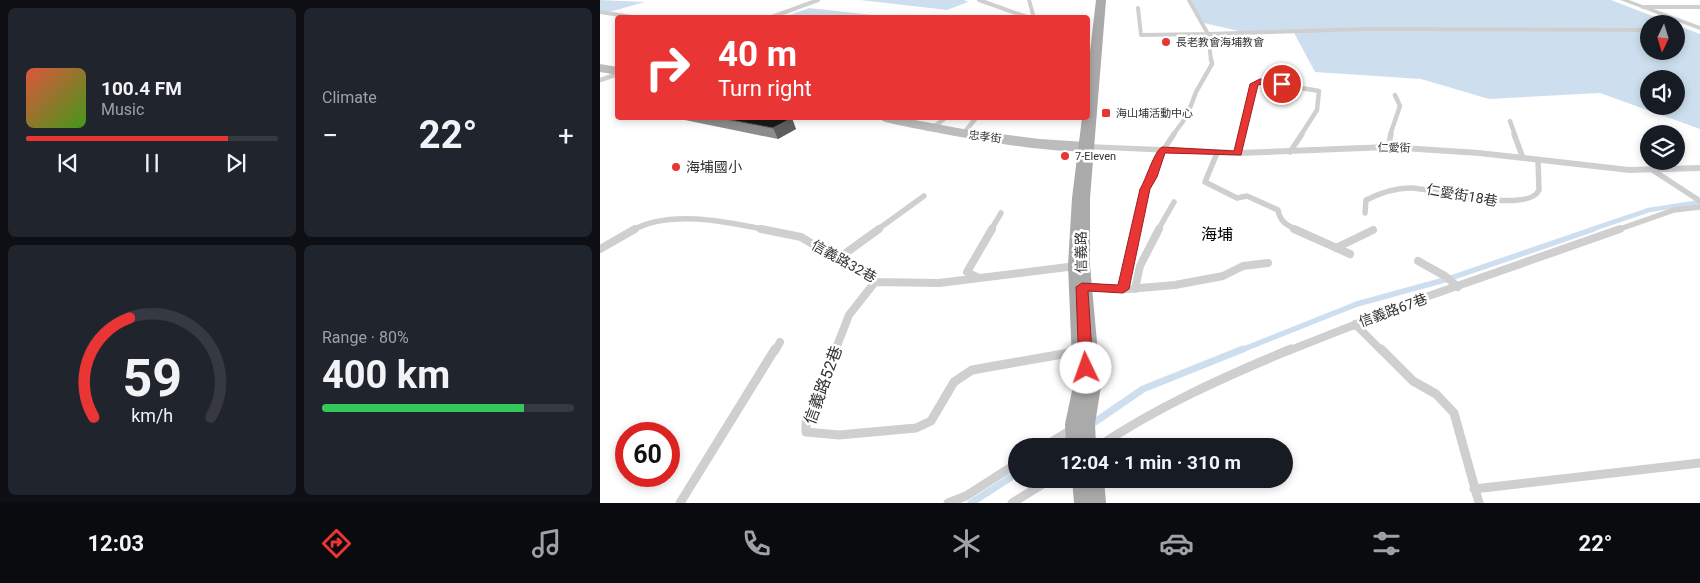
<!DOCTYPE html>
<html lang="en">
<head>
<meta charset="utf-8">
<style>
  body { margin:0; font-family:Roboto,"Noto Sans TC",sans-serif; background:#20242c; color:#f1f3f6; height:100vh; display:flex; flex-direction:column; font-size:19px; white-space:nowrap }
  * { box-sizing:border-box; margin:0 }
  p { font-size:16px; color:#9ea1a6 }
  .icon { flex:none; width:28px; height:28px; fill:none; stroke:currentColor; stroke-width:2; stroke-linecap:round; stroke-linejoin:round }
  .map { position:relative; flex:1; overflow:hidden }
  .details { display:flex; flex-direction:column; gap:8px; padding:8px; background:#0d0f14; width:600px }
  .details>* { flex:none }
  .top-card { position:absolute; left:15px; top:15px; width:475px; height:105px; border-radius:5px; box-shadow:0 2px 8px #0003; background:#e93534; color:#fff; overflow:hidden }
  .needle { width:32px; rotate:184deg }
  .tools { position:absolute; left:1040px; top:15px; display:grid; gap:10px }
  .tools a { display:grid; place-items:center; width:45px; height:45px; border-radius:50%; background:#171b24; box-shadow:0 2px 8px #0003; font-size:25px }
  .speed { position:absolute; left:15px; top:422px; display:flex; gap:10px; font-size:25px; font-weight:700; text-align:center }
  .speed>* { display:grid; place-content:center; width:65px; height:65px; border-radius:50%; background:#171b24; box-shadow:0 2px 8px #0003; line-height:1 }
  .speed .limit { border:8px solid #d22; background:#fff; color:#111 }
  .pin { position:absolute; display:grid; place-items:center; width:42px; height:42px; color:#fff; margin:-21px; border:2px solid #fff; border-radius:50%; box-shadow:0 1px 5px #0007 }
  .me { position:absolute; width:55px; margin:-28px; rotate:357deg; stroke-linejoin:round; filter:drop-shadow(0 0 4px #0008) }
  .turn { display:flex; align-items:center; gap:18px; height:105px; padding:0 20px; font-size:22px }
  .turn .icon { width:65px; height:65px; stroke-width:2.5 }
  .turn b { display:block; font-size:35px; line-height:42px }
  .big { font-size:38px; font-weight:700; line-height:1.1 }
  .details .widget { flex:1; display:flex; flex-direction:column; justify-content:center; gap:8px; min-width:0; padding:0 18px; border-radius:8px; background:#20242c }
  .details .dial { align-items:center; gap:0 }
  .dial svg { height:130px; overflow:visible; fill:none; stroke:#363941; stroke-width:7; stroke-linecap:round; text-anchor:middle }
  .dial text { fill:#f1f3f6; stroke:none }
  .song { display:flex; align-items:center; gap:15px }
  .cover { width:60px; height:60px; border-radius:8px; background:linear-gradient(135deg,hsl(10 70% 55%),hsl(100 70% 35%)) }
  .played { height:5px; border-radius:2px; background:linear-gradient(90deg,#e93534 80%,#363941 80%) }
  .keys { display:flex; justify-content:space-around; direction:ltr }
  .heat { display:flex; justify-content:space-between; align-items:center; font-size:28px; direction:ltr }
  .charge { height:8px; border-radius:4px; background:linear-gradient(90deg,#34c759 80%,#363941 0) }
  .details .tiles { flex:1; display:grid; gap:8px; grid-template-columns:repeat(2,1fr) }
  .trip { position:absolute; left:408px; top:438px; width:285px; height:50px; border-radius:25px; background:#171b24; box-shadow:0 2px 8px #0003; font-weight:700; line-height:50px; text-align:center }
  .tab-bar { display:flex; height:80px; justify-content:space-around; align-items:center; background:#090b0e; color:#9ea1a6 }
  .tab-bar .icon { width:35px; height:35px }
  .tab-bar .active { color:#e93534 }
  .tab-bar b { font-size:22px; color:#f1f3f6 }
  main { display:flex; flex:1; min-height:0 }
  .map>svg:first-child { display:block }
  .water { fill:#cddfee; fill-rule:evenodd }
  .lines { fill:none; stroke-linecap:round; stroke-linejoin:round }
  .stream-far2 { stroke:#cddfee; stroke-width:4.5 }
  .stream-far1 { stroke:#cddfee; stroke-width:5.5 }
  .stream { stroke:#cddfee; stroke-width:7 }
  .lane-far4 { stroke:#cfcfcf; stroke-width:4 }
  .lane-far3 { stroke:#cfcfcf; stroke-width:4.5 }
  .lane-far2 { stroke:#cfcfcf; stroke-width:5.5 }
  .lane-far1 { stroke:#cfcfcf; stroke-width:8 }
  .lane { stroke:#cfcfcf; stroke-width:9 }
  .street { fill:#cfcfcf; fill-rule:evenodd }
  .secondary { fill:#bcbcbc; fill-rule:evenodd }
  .primary { fill:#aaa; fill-rule:evenodd }
  .wall { fill:#8c8c8c }
  .shaded-wall { fill:#5e5e5e }
  .building { fill:#191919; stroke:#5e5e5e }
  .route { fill:#e93534; stroke:#972222 }
  .poi-dot { fill:#e93534; stroke:#fff; stroke-width:2 }
  .labels { text-anchor:middle; dominant-baseline:central; stroke-width:5; stroke-linejoin:round; paint-order:stroke }
  .far-poi-label { font-size:11px; fill:#323232; stroke:#fff; text-anchor:start }
  .far-street-label { font-size:11px; fill:#323232; stroke:#fff }
  .poi-label { font-size:14px; fill:#323232; stroke:#fff; text-anchor:start }
  .street-label { font-size:14px; fill:#323232; stroke:#fff }
  .quarter-label { font-size:16px; fill:#000; stroke:#fff }
  .near-street-label { font-size:16px; fill:#323232; stroke:#fff }
</style>
</head>
<body>
<main>
<section class="details">
<div class="tiles">
<div class="widget">
<div class="song"><i class="cover"></i><div><b>100.4 FM</b><p>Music</p></div></div>
<div class="played"></div>
<div class="keys"><svg class="icon" aria-label="previous" viewBox="0 0 24 24"><path d="M18 5L8 12l10 7zM5 5v14"/></svg><svg class="icon" aria-label="pause" viewBox="0 0 24 24"><path d="M8 5v14M16 5v14"/></svg><svg class="icon" aria-label="next" viewBox="0 0 24 24"><path d="M6 5l10 7-10 7zM19 5v14"/></svg></div>
</div>
<div class="widget"><p>Climate</p>
<div class="heat"><a>−</a><b class="big">22°</b><a>+</a></div>
</div>
<div class="widget dial"><svg viewBox="0 0 100 80">
<path d="M14 69A42 42 0 1 1 86 69"/>
<path d="M14 69A42 42 0 0 1 36 8" stroke="#e93534"/>
<text x="50" y="56" font-size="32" font-weight="700">59</text>
<text x="50" y="72" font-size="11">km/h</text>
</svg></div>
<div class="widget"><p>Range · 80%</p><b class="big">400 km</b><div class="charge"></div></div>
</div>
</section>
<div class="map">
<svg width="1100" height="503" viewBox="0 0 1100 503">
  <rect width="100%" height="100%" fill="#fff"/>
  <path class="water" d="M0,0L45,2L6,13L0,12Z
    M260,0H364L368,2L347,10Z
    M591,0H1011L1073,24H1049V51H1076V25L1100,34V129L1000,93L889,99L821,79L715,72L693,31L643,32L604,23ZM1049,79H1076V106H1049Z
    M209,8L291,17L211,18L190,15Z"/>
  <g class="lines">
    <path class="stream-far2" d="M990,230L1049,210L1100,202"/>
    <path class="stream-far1" d="M639,351L757,304L848,279L994,229"/>
    <path class="stream" d="M492,424L543,389L643,349
      M458,446L470,438
      M371,503L416,474"/>
    <path class="lane-far4" d="M379,0L430,18
      M429,0L434,18
      M589,0L608,34L611,60
      M1043,7H1100
      M538,8L541,35L608,34
      M0,12L39,18
      M169,18L218,0"/>
    <path class="lane-far3" d="M0,80L18,74
      M910,121L915,135
      M334,127L345,118
      M363,134L376,118
      M573,135L587,116L596,92L612,64L611,59
      M642,135L654,84L660,81L719,91L717,110L701,135
      M790,135L800,106L795,95"/>
    <path class="lane-far2" d="M914,134L923,158
      M788,147L791,134
      M690,152L702,134
      M617,153L605,182L637,198L647,196L678,210C680,222 687,225 697,230
      M638,153L642,134
      M1054,171L1100,201
      M765,213L766,200C780,193 793,188 810,188C834,188 928,215 939,190L938,160
      M33,230C70,209 128,222 167,230
      M277,230L324,196
      M391,230L401,213
      M536,230C544,195 553,163 574,134
      M558,230L574,202
      M1017,230L1074,210L1100,207"/>
    <path class="lane-far1" d="M161,229L201,237L275,282L339,283L476,266
      M694,229L750,254
      M736,248L773,230
      M0,249L35,229
      M236,260L279,229
      M818,261L845,276L858,287
      M379,278L367,272L392,229
      M483,287L528,289L575,285L623,276L643,266L668,263
      M523,289L536,229
      M535,289L540,266L559,229
      M755,324L782,351
      M175,351L180,342
      M235,351L249,315L275,282
      M688,351L820,299L1020,229"/>
    <path class="lane" d="M235,349L206,423V432L239,435L316,428L331,421L354,382L372,370L480,351
      M781,349L813,381L836,394L854,413L879,503
      M445,446L474,428
      M499,446C559,406 624,377 691,349
      M874,489L1100,463
      M80,503L175,349
      M348,503L366,496L416,464
      M412,503L451,479"/>
    <path class="street" d="M1020,0H1029L1100,26V30Z
      M767,27L1049,28V32L767,31L608,36L604,34L608,32Z
      M486,144L638,150L788,144L879,150L1029,167L1100,165V171L1029,173L879,156L788,150L638,156L482,149V145Z"/>
    <path class="secondary" d="M0,64L18,67V75L0,72Z
      M278,118H304L363,129L440,139L486,142L494,147C483,163 311,128 285,122Z"/>
    <path class="primary" d="M496,0H506L490,198V265L501,386L495,424L496,446H466L465,424L473,386L468,265L472,198L482,118H488V69Z
      M472,479H504L506,503H474Z"/>
  </g>
  <path class="wall" d="M75,118H189L196,129L178,139Z
    M417,118H443L441,120L417,119Z"/>
  <path class="shaded-wall" d="M192,118L196,129L178,139L173,128Z"/>
  <path class="building" d="M120,118H192L173,128Z"/>
  <path class="route" d="M660,79L685,84C677,89 666,82 658,85L641,155L565,153L557,177L550,189L529,289L523,293L488,291L493,368L491,372H481L479,368L476,287L482,283L518,285L540,189C546,180 554,151 562,147L634,151L650,84Z"/>
  <g class="poi-dot">
    <circle cx="566" cy="42" r="5"/>
    <rect x="501" y="108" width="10" height="10" rx="2.5"/>
    <circle cx="465" cy="156" r="5"/>
    <circle cx="76" cy="167" r="5"/>
  </g>
  <g class="labels">
    <g class="far-poi-label">
      <text x="576" y="42">長老教會海埔教會</text>
      <text x="516" y="113">海山埔活動中心</text>
      <text x="475" y="156">7-Eleven</text>
    </g>
    <g class="far-street-label">
      <text transform="translate(385 137) rotate(7)">忠孝街</text>
      <text transform="translate(794 148) rotate(1)">仁愛街</text>
    </g>
    <g class="poi-label">
      <text x="86" y="167">海埔國小</text>
    </g>
    <g class="street-label">
      <text transform="translate(862 195) rotate(10)">仁愛街18巷</text>
      <text transform="translate(481 252) rotate(-91)">信義路</text>
      <text transform="translate(244 261) rotate(29)">信義路32巷</text>
      <text transform="translate(793 310) rotate(-20)">信義路67巷</text>
    </g>
    <g class="quarter-label">
      <text x="617" y="234">海埔</text>
    </g>
    <g class="near-street-label">
      <text transform="translate(223 385) rotate(-70)">信義路52巷</text>
    </g>
  </g>
</svg>
<div class="tools">
<a><svg class="needle" viewBox="-14 -14 28 28"><path d="M0-13l5 13h-10z" fill="#e53935"/><path d="M0 13l5-13h-10z" fill="#9ea1a6"/></svg></a>
<a><svg class="icon" aria-label="sound" viewBox="0 0 24 24"><path d="M4 9h4l5-4v14l-5-4H4zM17 9q2 3 0 6"/></svg></a>
<a><svg class="icon" aria-label="layers" viewBox="0 0 24 24"><path d="M12 4l9 5-9 5-9-5zM3 14l9 5 9-5"/></svg></a>
</div>
<div class="speed"><div class="limit">60</div></div>
<div class="pin" style="left:682px;top:84px;background:#d93025"><svg class="icon" aria-label="arrive" viewBox="0 0 24 24"><path d="M6 21V4h12l-3 4 3 4H6"/></svg></div>
<svg class="me" style="left:486px;top:368px" viewBox="-20 -20 40 40"><circle r="19" fill="#fff"/><path d="M0-13L10 11 0 6-10 11z" fill="#e93534"/></svg>
<div class="trip">12:04 · 1 min · 310 m</div>
<div class="top-card">
<div class="turn"><svg class="icon" aria-label="right" viewBox="0 0 24 24"><path d="M7 20v-9h11M14 6l5 5-5 5"/></svg><div><b>40 m</b>Turn right</div></div>
</div>
</div>
</main>
<nav class="tab-bar">
<b>12:03</b>
<svg class="icon active" aria-label="directions" viewBox="0 0 24 24"><path d="M12 3l9 9-9 9-9-9zM9 14v-3h6M13 9l2 2-2 2"/></svg>
<svg class="icon" aria-label="music" viewBox="0 0 24 24"><path d="M9 18V5l10-2v13"/><circle cx="6" cy="18" r="3"/><circle cx="16" cy="16" r="3"/></svg>
<svg class="icon" aria-label="phone" viewBox="0 0 24 24"><path d="M5 4h4l2 5-3 2q2 4 5 5l2-3 5 2v4C11 20 4 13 5 4z"/></svg>
<svg class="icon" aria-label="climate" viewBox="0 0 24 24"><path d="M12 3v18M4 7l16 10M4 17L20 7"/></svg>
<svg class="icon" aria-label="car" viewBox="0 0 24 24"><path d="M5 17H2v-5l4-1 3-4h7l3 4 3 1v5h-3M9 17h6M6 11h13"/><circle cx="7" cy="17" r="2"/><circle cx="17" cy="17" r="2"/></svg>
<svg class="icon" aria-label="filters" viewBox="0 0 24 24"><path d="M4 7h16M4 17h16"/><circle cx="9" cy="7" r="2"/><circle cx="15" cy="17" r="2"/></svg>
<b>22°</b>
</nav>
</body>
</html>
